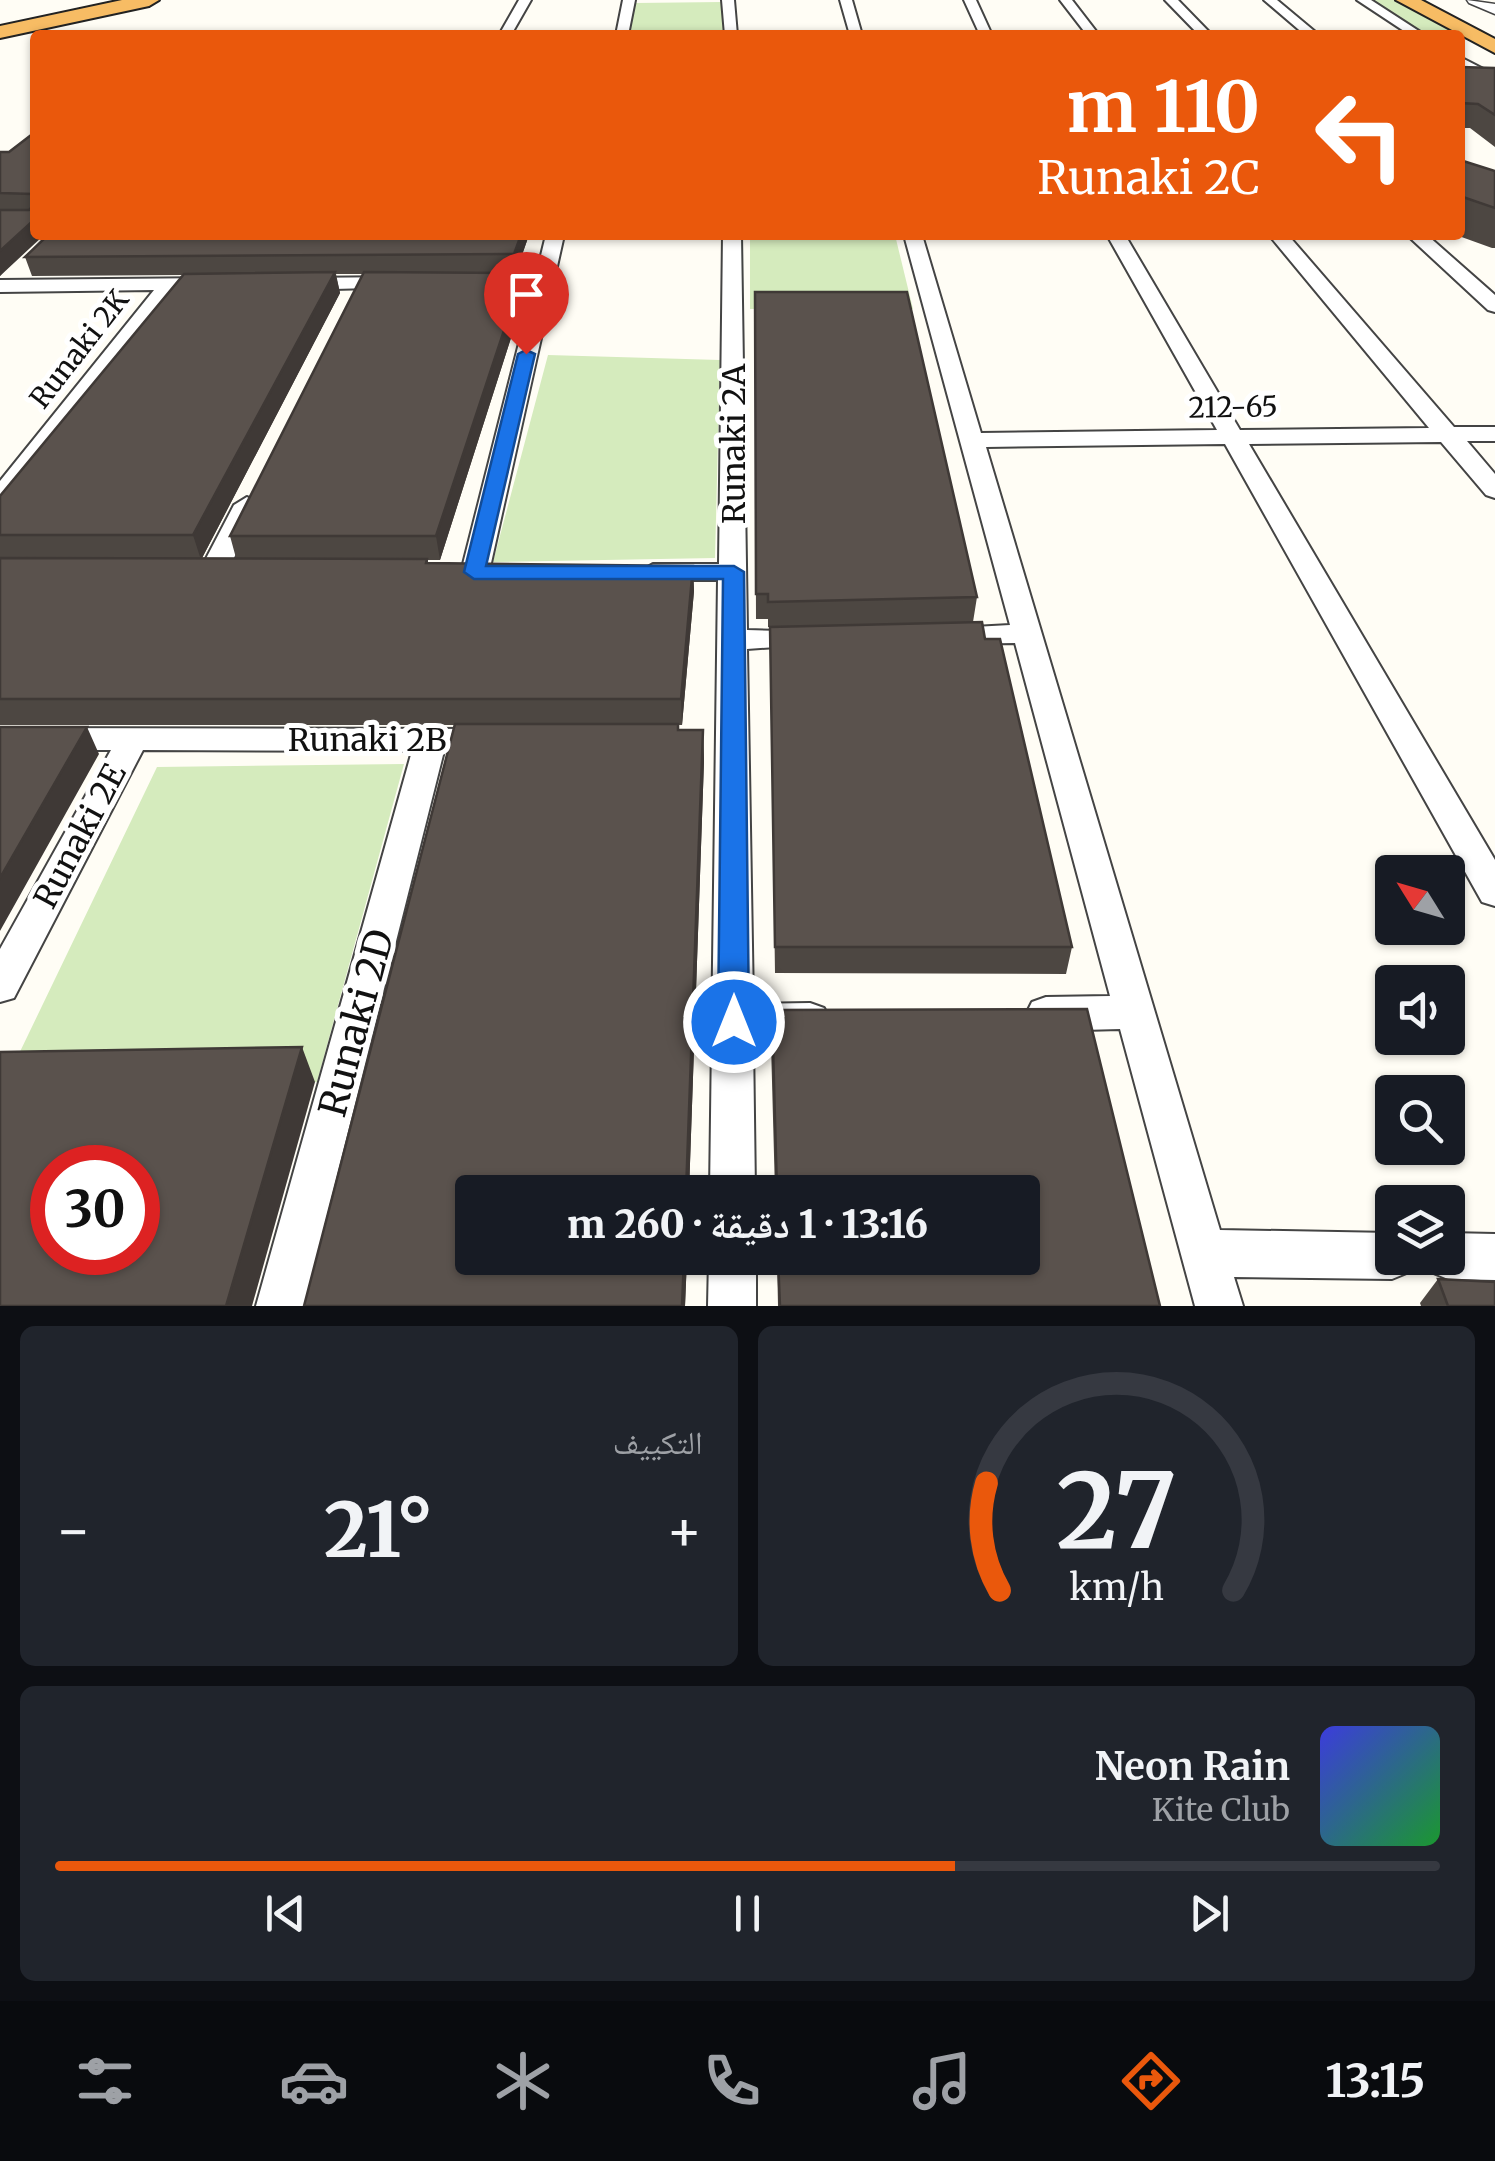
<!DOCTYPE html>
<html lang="ar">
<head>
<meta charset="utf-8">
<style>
  body { margin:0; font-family:Merriweather,"Noto Naskh Arabic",serif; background:#20242c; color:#f1f3f6; direction:rtl; height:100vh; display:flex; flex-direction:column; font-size:38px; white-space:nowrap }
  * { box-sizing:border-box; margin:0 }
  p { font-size:32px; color:#9ea1a6 }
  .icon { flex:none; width:55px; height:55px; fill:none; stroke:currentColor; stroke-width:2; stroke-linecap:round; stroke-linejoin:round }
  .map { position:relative; height:1306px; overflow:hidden; direction:ltr }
  .sheet { display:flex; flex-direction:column; gap:20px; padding:20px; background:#0d0f14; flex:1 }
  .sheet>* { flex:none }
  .banner { position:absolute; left:30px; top:30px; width:1435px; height:210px; border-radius:10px; box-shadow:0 2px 8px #0004; direction:rtl; background:#ea580c; color:#fff; overflow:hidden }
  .needle { width:65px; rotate:307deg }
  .fabs { position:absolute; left:1375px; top:855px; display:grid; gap:20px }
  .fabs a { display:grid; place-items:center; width:90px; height:90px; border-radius:10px; background:#171b24; box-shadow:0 2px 8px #0004; font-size:50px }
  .speed { position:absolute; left:30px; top:1145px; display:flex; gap:20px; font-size:50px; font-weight:700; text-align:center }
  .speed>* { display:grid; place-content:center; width:130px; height:130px; border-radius:50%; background:#171b24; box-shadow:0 2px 8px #0004; line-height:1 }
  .speed .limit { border:15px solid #d22; background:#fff; color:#111 }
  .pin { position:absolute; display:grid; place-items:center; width:85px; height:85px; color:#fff; margin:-102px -42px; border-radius:50% 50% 50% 0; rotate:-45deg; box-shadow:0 0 10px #0007 }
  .pin .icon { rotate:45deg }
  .me { position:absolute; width:110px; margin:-55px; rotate:0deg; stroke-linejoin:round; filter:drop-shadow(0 0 8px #0008) }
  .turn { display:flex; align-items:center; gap:35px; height:210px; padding:0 40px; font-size:45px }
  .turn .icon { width:130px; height:130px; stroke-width:2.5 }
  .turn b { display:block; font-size:70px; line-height:85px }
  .big { font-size:75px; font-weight:800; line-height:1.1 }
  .sheet .tile { flex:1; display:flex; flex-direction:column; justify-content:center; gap:15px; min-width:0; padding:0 35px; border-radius:15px; background:#20242c }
  .sheet .dial { align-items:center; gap:0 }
  .dial svg { height:260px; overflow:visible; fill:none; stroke:#363941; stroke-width:7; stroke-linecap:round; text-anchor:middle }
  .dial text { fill:#f1f3f6; stroke:none }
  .song { display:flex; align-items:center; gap:30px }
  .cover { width:120px; height:120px; border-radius:15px; background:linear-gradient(135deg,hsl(240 70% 55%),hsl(130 70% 35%)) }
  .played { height:10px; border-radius:5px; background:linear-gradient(90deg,#ea580c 65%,#363941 65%) }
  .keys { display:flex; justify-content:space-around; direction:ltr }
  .heat { display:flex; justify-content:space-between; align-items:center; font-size:55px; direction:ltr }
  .sheet .tiles { flex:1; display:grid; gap:20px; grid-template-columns:1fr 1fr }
  .tile:last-child { grid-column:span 2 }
  .trip { position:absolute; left:455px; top:1175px; width:585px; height:100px; border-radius:10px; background:#171b24; box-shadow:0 2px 8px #0004; font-weight:800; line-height:100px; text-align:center; direction:rtl }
  .menu { display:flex; height:160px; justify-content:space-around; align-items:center; background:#090b0e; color:#9ea1a6 }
  .menu .icon { width:70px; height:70px }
  .menu .on { color:#ea580c }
  .menu b { font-size:45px; color:#f1f3f6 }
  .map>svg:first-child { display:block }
  .green { fill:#d5ebbd }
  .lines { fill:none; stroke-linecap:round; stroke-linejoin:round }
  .minor-casing { stroke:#444; stroke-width:4 }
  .tertiary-casing { stroke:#444; stroke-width:3 }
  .trunk-casing { stroke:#222; stroke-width:4 }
  .path { stroke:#333; stroke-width:4; stroke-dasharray:5 2.5; stroke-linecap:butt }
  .minor { fill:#fff; fill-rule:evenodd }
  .tertiary { fill:#fff; fill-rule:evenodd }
  .trunk { fill:#f7bc64; fill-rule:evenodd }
  .wall { fill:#4d4742; fill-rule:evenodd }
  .shaded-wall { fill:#3f3936 }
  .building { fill:#5a524d; stroke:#3f3936; stroke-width:2.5; fill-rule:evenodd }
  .route { fill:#1a73e8; stroke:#114b97; stroke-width:2.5 }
  .labels { text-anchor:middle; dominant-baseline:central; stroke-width:10; stroke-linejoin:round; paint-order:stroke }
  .far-street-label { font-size:28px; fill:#111; stroke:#fff }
  .street-label { font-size:32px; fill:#111; stroke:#fff }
  .near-street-label { font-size:38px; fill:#111; stroke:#fff }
</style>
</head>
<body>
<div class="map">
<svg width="1495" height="1306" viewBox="0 0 1495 1306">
  <rect width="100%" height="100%" fill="#fffdf5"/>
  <path class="green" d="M1368,0H1395L1458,35H1427Z
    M722,2L723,35H628L635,3Z
    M750,235H895L913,309H750Z
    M548,355L720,360L715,558L493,562Z
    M404,764L317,1082L3,1087L157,767Z"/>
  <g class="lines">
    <g class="minor-casing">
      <path id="minor" d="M519,0H531L511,35H499Z
        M623,0H635L628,35H616Z
        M722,0H734L737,35H725Z
        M840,0H852L862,35H850Z
        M964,0H976L992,35H980Z
        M1060,0H1072L1099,35H1087Z
        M1165,0H1178L1212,35H1199Z
        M1264,0H1277L1319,35H1305Z
        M1357,0H1371L1425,35H1410Z
        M1460,57L1495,75V85L1460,66Z
        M546,235H564L489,572L475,580L461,572L533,288H487L477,282L487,276H536Z
        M723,235H741L747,630L821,632L826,638L821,644L747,649L753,1004L810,1003L824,1008L830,1020L824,1032L810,1037L753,1039L755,1192H710L718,580H653L639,572L653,564H719Z
        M904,235H922L981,433L1217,430L1107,235H1125L1240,430L1429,428L1269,235H1288L1454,427H1495V441H1467L1495,474V498L1486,495L1441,442L1249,444L1495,860V906L1482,902L1225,444L986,447L1220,1230L1392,1233V1258H1415L1409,1272L1392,1279L1234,1277L1243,1306H1195L1120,1029L1046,1031L1032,1026L1026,1014L1032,1002L1046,997L1110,996L1015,643L947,644L937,641L932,635L937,629L1010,625Z
        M1407,235H1427L1495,295V312L1488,310Z
        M401,277L411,283L408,287L297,290L287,284L297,278Z
        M216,278L223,280V288L174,290L9,503L0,506V481L154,290L0,292V280Z
        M247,497L260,505L227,572L223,578H203L199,572L234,505Z
        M0,728L491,729L502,732L507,740L502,748L444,751L304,1306H256L412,751L143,750L14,998L0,1002V949L111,750H0Z
        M1448,1233L1495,1234V1280L1448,1279L1431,1272L1425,1258H1448Z
        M709,1258H756V1306H708Z"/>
    </g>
    <g class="tertiary-casing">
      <path id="tertiary" d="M1467,0L1495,4V14L1469,3Z"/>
    </g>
    <g class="trunk-casing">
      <path id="trunk" d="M122,0H159L149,6L0,38V26Z
        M1396,0H1421L1495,39V53Z"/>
    </g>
    <path class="path" d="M594,235H620"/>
    <use href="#minor" class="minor"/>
    <use href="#tertiary" class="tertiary"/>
    <use href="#trunk" class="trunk"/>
  </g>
  <path class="wall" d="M1460,67L1495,68V147L1470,128H1460Z
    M35,132V235L0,276V152H9Z
    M1460,160L1495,171V248H1492L1456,235H1460Z
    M48,235H529L516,272L451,273H523L525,294L440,560H428V563L693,566L694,591L682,725H678L679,730H703L704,761L689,1192H472V1258H687L685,1306H304L454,725H0V496L183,275L32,276L25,257ZM336,274H364L230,536L236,558H202L340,293Z
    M755,292L977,597L973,622L768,627V619H756Z
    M770,627L985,639L1072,947L1066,974L775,973Z
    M1087,1009L1160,1306H778L777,1258H1022V1192H775L771,1045L772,1010Z
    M1438,1279L1495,1306H1421L1420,1303Z"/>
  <path class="shaded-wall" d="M35,219V235H44L0,276V251Z
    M521,235H529L516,272L514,254Z
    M335,272L340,293L201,560L193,535Z
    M523,273L525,294L440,560L436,536Z
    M693,566L694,591L682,725L681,699Z
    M87,727L99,754L0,931V878Z
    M703,730L704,761L689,1192H686Z
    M302,1047L315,1082L252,1306H226Z
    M684,1258H687L685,1306H682Z"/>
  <path class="building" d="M609,32L608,35H316L317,34Z
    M1460,67L1495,68V115L1478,104L1460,103Z
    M35,132V219L0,251V210H29L33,206L32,194L0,193V152H9Z
    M1460,160L1495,171V208L1460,196Z
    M48,235H521L514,254L25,257Z
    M335,272L193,535H0V496L184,274Z
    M364,272L523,273L436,536H230Z
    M755,292H907L977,597L768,602V594H756Z
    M0,558L427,559L426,563L693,566L681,699H0Z
    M982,622L985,639H1000L1072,947H775L770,627Z
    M455,724H678V730H703L686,1192H472V1258H684L682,1306H304Z
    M0,727H87L0,878Z
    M1087,1009L1160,1306H780L778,1258H1022V1192H777L772,1010Z
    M302,1047L226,1306H0V1052ZM52,1168H138V1252H52Z
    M1438,1279L1495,1282V1306H1448Z"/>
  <path class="route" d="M526,350L535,354L486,566H734L744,572L749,1022L744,1031L734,1035L723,1031L718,1022L723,579H474L464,572L518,354Z"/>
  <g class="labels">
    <g class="far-street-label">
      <text transform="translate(79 349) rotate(-52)">Runaki 2K</text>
      <text transform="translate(1233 407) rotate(-1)">212-65</text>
    </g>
    <g class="street-label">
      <text transform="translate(734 444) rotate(-90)">Runaki 2A</text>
      <text x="367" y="740">Runaki 2B</text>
      <text transform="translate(80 836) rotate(-62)">Runaki 2E</text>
    </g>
    <g class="near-street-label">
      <text transform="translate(356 1023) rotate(-75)">Runaki 2D</text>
    </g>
  </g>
</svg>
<div class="fabs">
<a><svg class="needle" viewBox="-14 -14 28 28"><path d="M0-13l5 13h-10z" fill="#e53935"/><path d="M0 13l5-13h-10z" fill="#9ea1a6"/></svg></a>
<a><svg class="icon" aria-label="sound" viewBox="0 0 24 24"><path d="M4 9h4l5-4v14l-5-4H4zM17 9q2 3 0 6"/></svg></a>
<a><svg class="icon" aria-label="search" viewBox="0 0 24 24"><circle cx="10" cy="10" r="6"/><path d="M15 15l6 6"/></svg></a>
<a><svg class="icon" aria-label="layers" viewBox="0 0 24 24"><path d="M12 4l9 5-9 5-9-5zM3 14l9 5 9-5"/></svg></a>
</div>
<div class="speed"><div class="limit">30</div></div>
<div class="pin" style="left:526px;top:354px;background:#d93025"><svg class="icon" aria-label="arrive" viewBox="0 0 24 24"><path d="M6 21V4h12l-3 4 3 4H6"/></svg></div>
<svg class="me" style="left:734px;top:1022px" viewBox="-20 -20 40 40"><circle r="17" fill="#1a73e8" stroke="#fff" stroke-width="3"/><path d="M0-11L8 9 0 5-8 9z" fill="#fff"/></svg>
<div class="trip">13:16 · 1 دقيقة · 260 m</div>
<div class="banner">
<div class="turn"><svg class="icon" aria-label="left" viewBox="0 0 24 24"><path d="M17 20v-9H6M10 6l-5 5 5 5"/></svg><div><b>110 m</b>Runaki 2C</div></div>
</div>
</div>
<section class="sheet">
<div class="tiles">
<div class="tile dial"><svg viewBox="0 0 100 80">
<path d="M14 69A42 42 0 1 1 86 69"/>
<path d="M14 69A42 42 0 0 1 10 36" stroke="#ea580c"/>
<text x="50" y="56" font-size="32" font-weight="700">27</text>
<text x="50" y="72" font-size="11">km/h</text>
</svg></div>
<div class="tile"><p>التكييف</p>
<div class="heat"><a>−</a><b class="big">21°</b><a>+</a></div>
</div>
<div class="tile">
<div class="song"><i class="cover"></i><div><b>Neon Rain</b><p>Kite Club</p></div></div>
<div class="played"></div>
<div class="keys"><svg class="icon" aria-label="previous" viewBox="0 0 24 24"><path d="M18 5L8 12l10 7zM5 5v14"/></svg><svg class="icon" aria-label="pause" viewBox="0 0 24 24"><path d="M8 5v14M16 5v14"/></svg><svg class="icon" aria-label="next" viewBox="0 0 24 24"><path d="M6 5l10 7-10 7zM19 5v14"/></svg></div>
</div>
</div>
</section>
<nav class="menu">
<b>13:15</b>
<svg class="icon on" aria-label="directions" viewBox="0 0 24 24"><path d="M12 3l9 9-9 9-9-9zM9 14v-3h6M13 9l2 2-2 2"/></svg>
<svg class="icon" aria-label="music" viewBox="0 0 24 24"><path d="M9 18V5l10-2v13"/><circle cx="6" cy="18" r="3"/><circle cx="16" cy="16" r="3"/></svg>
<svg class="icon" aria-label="phone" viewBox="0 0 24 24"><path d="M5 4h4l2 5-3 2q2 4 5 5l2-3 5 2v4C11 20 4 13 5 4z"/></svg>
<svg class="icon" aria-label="climate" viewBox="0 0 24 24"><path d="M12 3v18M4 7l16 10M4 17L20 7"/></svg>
<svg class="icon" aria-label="car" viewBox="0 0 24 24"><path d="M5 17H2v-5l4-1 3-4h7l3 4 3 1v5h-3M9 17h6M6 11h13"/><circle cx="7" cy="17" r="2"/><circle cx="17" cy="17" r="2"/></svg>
<svg class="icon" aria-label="filters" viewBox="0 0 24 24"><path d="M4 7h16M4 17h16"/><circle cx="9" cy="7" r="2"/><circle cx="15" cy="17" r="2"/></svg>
</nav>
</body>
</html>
